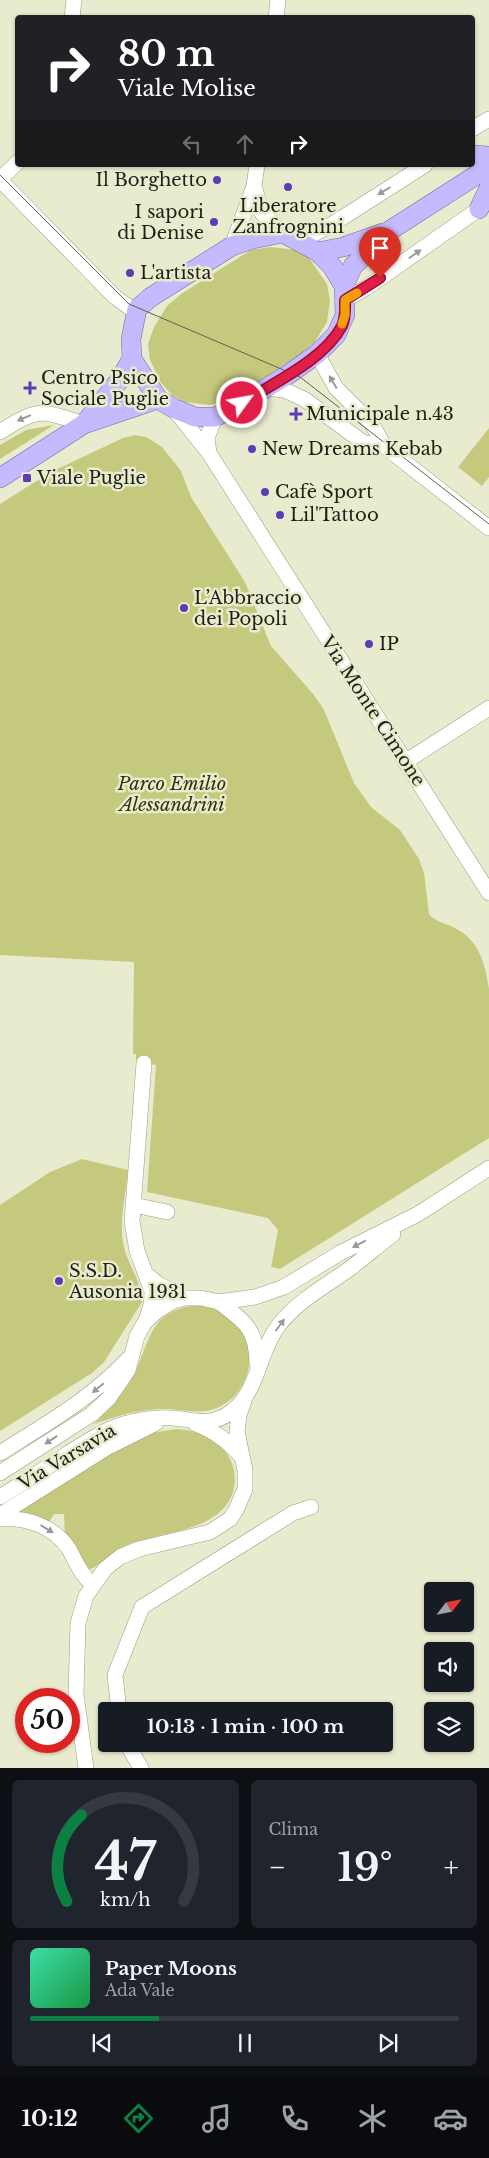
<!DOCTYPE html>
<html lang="it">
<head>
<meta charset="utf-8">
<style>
  body { margin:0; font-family:"Libre Baskerville",serif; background:#20242c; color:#f1f3f6; height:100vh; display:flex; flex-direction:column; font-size:19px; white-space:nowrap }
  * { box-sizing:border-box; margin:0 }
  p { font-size:16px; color:#9ea1a6 }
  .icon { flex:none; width:28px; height:28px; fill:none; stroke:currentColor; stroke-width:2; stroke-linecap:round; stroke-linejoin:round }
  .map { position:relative; height:1768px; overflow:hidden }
  .sheet { display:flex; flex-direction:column; gap:12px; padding:12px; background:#0d0f14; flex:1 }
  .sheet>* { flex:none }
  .guide { position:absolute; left:15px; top:15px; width:460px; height:152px; border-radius:5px; box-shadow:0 1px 4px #0004; background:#202124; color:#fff; overflow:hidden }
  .needle { width:32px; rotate:58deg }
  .fabs { position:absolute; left:424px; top:1582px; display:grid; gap:10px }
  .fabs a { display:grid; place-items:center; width:50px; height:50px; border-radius:5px; background:#171b24; box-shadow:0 1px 4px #0004; font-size:25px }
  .speed { position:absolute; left:15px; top:1688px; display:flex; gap:10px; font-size:25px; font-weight:700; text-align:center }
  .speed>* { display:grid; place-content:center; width:65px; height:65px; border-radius:50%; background:#171b24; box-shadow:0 1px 4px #0004; line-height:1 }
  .speed .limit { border:8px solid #d22; background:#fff; color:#111 }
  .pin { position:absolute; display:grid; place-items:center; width:42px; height:42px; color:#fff; margin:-51px -21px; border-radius:50% 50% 50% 0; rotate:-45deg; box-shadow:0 0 5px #0007 }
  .pin .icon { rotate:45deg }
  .me { position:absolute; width:55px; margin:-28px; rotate:58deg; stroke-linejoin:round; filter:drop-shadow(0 0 4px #0008) }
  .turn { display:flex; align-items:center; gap:18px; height:105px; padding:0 20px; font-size:22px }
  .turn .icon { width:65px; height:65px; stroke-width:2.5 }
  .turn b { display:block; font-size:35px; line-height:42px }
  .lanes { display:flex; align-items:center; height:48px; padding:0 20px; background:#0003; justify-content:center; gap:25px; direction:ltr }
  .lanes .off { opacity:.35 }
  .big { font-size:38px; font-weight:800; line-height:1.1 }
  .sheet .widget { flex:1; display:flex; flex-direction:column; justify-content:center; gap:8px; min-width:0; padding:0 18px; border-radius:8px; background:#20242c }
  .sheet .dial { align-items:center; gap:0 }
  .dial svg { height:130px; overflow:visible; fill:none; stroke:#363941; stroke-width:7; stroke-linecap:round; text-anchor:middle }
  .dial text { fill:#f1f3f6; stroke:none }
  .song { display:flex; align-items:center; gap:15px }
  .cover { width:60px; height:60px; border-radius:8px; background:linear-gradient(135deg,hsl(160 70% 55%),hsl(140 70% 35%)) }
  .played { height:5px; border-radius:2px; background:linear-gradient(90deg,#0b8043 30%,#363941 30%) }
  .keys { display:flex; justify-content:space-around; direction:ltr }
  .heat { display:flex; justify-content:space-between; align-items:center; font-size:28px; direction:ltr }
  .sheet .tiles { flex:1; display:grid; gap:12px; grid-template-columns:1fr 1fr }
  .widget:last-child { grid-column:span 2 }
  .trip { position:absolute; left:98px; top:1702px; width:295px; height:50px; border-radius:5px; background:#171b24; box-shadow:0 1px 4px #0004; font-weight:800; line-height:50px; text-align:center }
  .tabs { display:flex; height:80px; justify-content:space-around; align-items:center; background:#090b0e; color:#9ea1a6 }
  .tabs .icon { width:35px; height:35px }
  .tabs .active { color:#0b8043 }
  .tabs b { font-size:22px; color:#f1f3f6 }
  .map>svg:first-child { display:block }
  .green { fill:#c5c97d }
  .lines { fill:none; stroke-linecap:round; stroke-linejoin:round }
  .minor-casing { stroke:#9b9d82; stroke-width:16 }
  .major-casing { stroke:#7266aa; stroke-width:20 }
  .minor { stroke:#fff; stroke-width:15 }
  .major { stroke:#c5bafd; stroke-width:19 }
  .tram { stroke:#616251; stroke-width:1 }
  .oneway { fill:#9a9b96 }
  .route-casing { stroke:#92132f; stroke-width:12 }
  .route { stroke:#e11d48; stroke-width:9 }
  .slow { stroke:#f59e0b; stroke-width:9 }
  .poi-dot { fill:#5c3cb4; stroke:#e9ebce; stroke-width:2 }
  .labels { text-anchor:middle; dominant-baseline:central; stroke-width:5; stroke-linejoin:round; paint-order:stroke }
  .poi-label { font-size:18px; fill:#1f2015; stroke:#e9ebce; text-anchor:start }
  .street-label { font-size:18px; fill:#1f2015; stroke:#e9ebce }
  .park-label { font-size:18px; font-style:italic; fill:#303107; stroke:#e9ebce }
</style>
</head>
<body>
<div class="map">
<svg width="489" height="1768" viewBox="0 0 489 1768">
  <rect width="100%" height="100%" fill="#e9ebce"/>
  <path class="green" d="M271,247L296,250L309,258L327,284L330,300L327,322L314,343L295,358L228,401L209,405L185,402L173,396L161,383L150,360L148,344L154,327L167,306L181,294L251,250Z
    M54,425L0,459V445L26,430Z
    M489,428V477L482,486L458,467Z
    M135,435L146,437L162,447L181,471L191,497L245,582L271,646L314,695L324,710L354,783L371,807L400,830L419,859L424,873L429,914C435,922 445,923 453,927C479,939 485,963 489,989V1138L280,1269L271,1267L278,1230L268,1218L147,1192L156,1065L136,1062V1054H133L134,962L0,955V504L51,472L123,438Z
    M82,1159L128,1170C126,1196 118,1221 124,1247C128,1265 143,1284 142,1302L104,1362L92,1373L0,1431V1205L50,1172Z
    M202,1305C216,1309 232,1316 240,1328C259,1356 248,1395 217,1408C200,1415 182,1409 164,1409C139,1409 117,1416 94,1424C107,1410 121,1397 131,1380C152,1342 147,1307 202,1305Z
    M177,1429C199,1431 219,1437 230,1459C235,1469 236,1481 233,1492C220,1533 158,1531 125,1546C113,1551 99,1567 90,1569L86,1568L65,1535L64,1514H54L49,1522L17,1512L126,1442L150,1433Z"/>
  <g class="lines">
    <g class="minor-casing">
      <path id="minor" d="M72,18L74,0
        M276,18L278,0
        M472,129L489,119
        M0,179L18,162
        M0,180L115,297L136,312
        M254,186L262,213L283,233
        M301,241L331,225L425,165
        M232,246L254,186L257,165
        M345,300L366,288L479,209
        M317,354L336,388L372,424L384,446L489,528
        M265,388L284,390L304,399L364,443L384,446
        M173,408L209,453L489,893
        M0,432C39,407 41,410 84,424
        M209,453L207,438L215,417
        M405,762L489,708
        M144,1063L132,1221L137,1251L152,1291L151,1305L146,1321
        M134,1205L167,1212
        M146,1274L158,1284L185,1298
        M219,1302C245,1322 257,1329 257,1364
        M194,1423C214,1431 227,1440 241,1456
        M0,1453C46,1424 92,1398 129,1358
        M0,1473L92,1414L109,1398L128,1370L137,1336L145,1322L158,1310L173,1301L185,1298H201L219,1302L255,1297L284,1287L340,1253L418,1214L489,1168
        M0,1497C22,1483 45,1469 67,1454C85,1443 103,1430 124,1424C140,1419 157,1417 173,1418C195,1420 211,1427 231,1412C259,1391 258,1353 278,1326C298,1300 326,1286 352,1267C366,1256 379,1245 393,1234
        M0,1515L108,1447L156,1423
        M0,1519C26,1517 54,1526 69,1549C76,1562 81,1575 93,1585
        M119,1711L115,1675L142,1607L293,1513L311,1507
        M127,1744L141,1768
        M86,1768L76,1694L78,1623L86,1596L105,1569L120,1557L139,1549L210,1532L230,1519L236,1510L245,1489V1470L237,1432L239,1415L244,1401"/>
    </g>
    <g class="major-casing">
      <path id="major" d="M472,155L489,156
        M479,209L489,188
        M283,233L318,252L332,266L344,286L345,315L336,335L317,354L289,374L230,410L215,417H195L173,408L158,399L132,359L131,339L137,309L151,297L232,246L253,239Z
        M318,252L343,247L383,233
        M344,286L353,266L389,231L489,167
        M84,424L118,382L132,359
        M0,478L84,424L158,399"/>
    </g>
    <use href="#minor" class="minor"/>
    <use href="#major" class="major"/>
    <path class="tram" d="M0,175L129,304L300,377L489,524"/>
  </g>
  <defs><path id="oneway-solid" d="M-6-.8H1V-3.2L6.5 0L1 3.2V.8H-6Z" transform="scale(1.25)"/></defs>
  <g class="oneway">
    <use href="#oneway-solid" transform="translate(384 191) rotate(148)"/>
    <use href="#oneway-solid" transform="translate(415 254) rotate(-35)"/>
    <use href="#oneway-solid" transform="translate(333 382) rotate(-121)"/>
    <use href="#oneway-solid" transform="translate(24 418) rotate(157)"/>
    <use href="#oneway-solid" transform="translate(359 1244) rotate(153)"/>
    <use href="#oneway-solid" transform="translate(280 1325) rotate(-53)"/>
    <use href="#oneway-solid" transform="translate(98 1388) rotate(140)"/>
    <use href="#oneway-solid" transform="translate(51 1440) rotate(147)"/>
    <use href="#oneway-solid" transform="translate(47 1529) rotate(31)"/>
  </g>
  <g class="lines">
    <g class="route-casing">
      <path id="route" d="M242,403C273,383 324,360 342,326C346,317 345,309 345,300L380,278"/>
    </g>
    <use href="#route" class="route"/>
    <path class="slow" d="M342,324L345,315V300L357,293"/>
  </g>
  <g class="poi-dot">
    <circle cx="217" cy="180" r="5"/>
    <circle cx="288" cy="187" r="5"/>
    <circle cx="214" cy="222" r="5"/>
    <circle cx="130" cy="273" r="5"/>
    <path d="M27.5 380.5h5v5h5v5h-5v5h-5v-5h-5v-5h5z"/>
    <path d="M293.5 406.5h5v5h5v5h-5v5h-5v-5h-5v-5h5z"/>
    <circle cx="252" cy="449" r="5"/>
    <rect x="22" y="473" width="10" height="10" rx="2.5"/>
    <circle cx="265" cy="492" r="5"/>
    <circle cx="280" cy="515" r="5"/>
    <circle cx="184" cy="608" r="5"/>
    <circle cx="369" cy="644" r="5"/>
    <circle cx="59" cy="1281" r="5"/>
  </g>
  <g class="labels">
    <g class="poi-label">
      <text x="207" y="180" text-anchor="end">Il Borghetto</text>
      <text x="288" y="206" text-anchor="middle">Liberatore<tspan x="288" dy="21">Zanfrognini</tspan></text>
      <text x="204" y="212" text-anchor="end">I sapori<tspan x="204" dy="21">di Denise</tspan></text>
      <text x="140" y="273">L'artista</text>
      <text x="41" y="378">Centro Psico<tspan x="41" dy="21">Sociale Puglie</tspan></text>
      <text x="306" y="414">Municipale n.43</text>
      <text x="262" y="449">New Dreams Kebab</text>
      <text x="37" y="478">Viale Puglie</text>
      <text x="275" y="492">Cafè Sport</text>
      <text x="290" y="515">Lil'Tattoo</text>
      <text x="194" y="598">L’Abbraccio<tspan x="194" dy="21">dei Popoli</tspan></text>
      <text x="379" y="644">IP</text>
      <text x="69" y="1271">S.S.D.<tspan x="69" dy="21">Ausonia 1931</tspan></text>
    </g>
    <g class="street-label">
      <text transform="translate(373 711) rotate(57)">Via Monte Cimone</text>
      <text transform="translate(67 1457) rotate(-31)">Via Varsavia</text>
    </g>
    <g class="park-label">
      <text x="172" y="784">Parco Emilio<tspan x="172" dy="21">Alessandrini</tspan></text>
    </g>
  </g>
</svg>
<div class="fabs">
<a><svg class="needle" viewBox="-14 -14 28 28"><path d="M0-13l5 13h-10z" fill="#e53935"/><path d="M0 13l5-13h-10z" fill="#9ea1a6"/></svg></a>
<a><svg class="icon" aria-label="sound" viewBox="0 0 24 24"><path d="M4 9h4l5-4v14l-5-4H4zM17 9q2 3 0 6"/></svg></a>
<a><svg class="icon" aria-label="layers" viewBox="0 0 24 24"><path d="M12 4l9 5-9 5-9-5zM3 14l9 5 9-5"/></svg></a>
</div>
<div class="speed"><div class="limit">50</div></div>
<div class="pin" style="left:380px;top:278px;background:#d93025"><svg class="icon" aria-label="arrive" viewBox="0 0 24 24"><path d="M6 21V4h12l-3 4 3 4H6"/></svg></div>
<svg class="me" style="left:242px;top:403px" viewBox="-20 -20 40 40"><circle r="17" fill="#e11d48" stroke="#fff" stroke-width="3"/><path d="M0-11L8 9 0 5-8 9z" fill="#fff"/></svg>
<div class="trip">10:13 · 1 min · 100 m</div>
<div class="guide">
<div class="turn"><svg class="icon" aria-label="right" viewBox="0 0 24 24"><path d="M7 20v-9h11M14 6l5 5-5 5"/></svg><div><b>80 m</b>Viale Molise</div></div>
<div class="lanes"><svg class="icon off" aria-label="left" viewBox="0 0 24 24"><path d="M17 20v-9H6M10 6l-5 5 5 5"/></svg><svg class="icon off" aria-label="ahead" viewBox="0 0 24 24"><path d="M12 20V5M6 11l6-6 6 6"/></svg><svg class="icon" aria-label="right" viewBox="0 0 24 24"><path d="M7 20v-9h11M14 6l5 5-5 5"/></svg></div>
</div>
</div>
<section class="sheet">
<div class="tiles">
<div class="widget dial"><svg viewBox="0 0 100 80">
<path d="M14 69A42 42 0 1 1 86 69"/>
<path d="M14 69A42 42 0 0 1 23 16" stroke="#0b8043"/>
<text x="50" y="56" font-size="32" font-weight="700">47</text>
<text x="50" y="72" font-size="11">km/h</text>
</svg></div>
<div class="widget"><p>Clima</p>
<div class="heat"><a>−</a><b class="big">19°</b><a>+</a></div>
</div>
<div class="widget">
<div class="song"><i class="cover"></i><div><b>Paper Moons</b><p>Ada Vale</p></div></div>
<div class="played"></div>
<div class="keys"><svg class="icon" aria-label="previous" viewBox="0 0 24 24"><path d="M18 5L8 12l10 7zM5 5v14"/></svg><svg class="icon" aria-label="pause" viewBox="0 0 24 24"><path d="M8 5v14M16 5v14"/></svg><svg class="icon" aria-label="next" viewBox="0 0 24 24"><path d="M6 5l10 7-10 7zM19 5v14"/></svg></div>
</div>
</div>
</section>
<nav class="tabs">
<b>10:12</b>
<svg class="icon active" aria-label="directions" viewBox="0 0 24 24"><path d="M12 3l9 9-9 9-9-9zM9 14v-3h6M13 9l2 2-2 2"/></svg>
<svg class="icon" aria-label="music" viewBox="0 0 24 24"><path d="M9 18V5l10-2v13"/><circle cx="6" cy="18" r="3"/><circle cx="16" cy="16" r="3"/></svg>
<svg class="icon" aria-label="phone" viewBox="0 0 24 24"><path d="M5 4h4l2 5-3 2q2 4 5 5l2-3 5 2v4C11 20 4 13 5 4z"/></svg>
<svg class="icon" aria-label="climate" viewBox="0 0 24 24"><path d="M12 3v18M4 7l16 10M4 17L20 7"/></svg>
<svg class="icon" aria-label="car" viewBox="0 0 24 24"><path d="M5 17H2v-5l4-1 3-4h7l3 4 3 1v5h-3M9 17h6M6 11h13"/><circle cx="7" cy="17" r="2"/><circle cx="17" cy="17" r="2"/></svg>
</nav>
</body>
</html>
